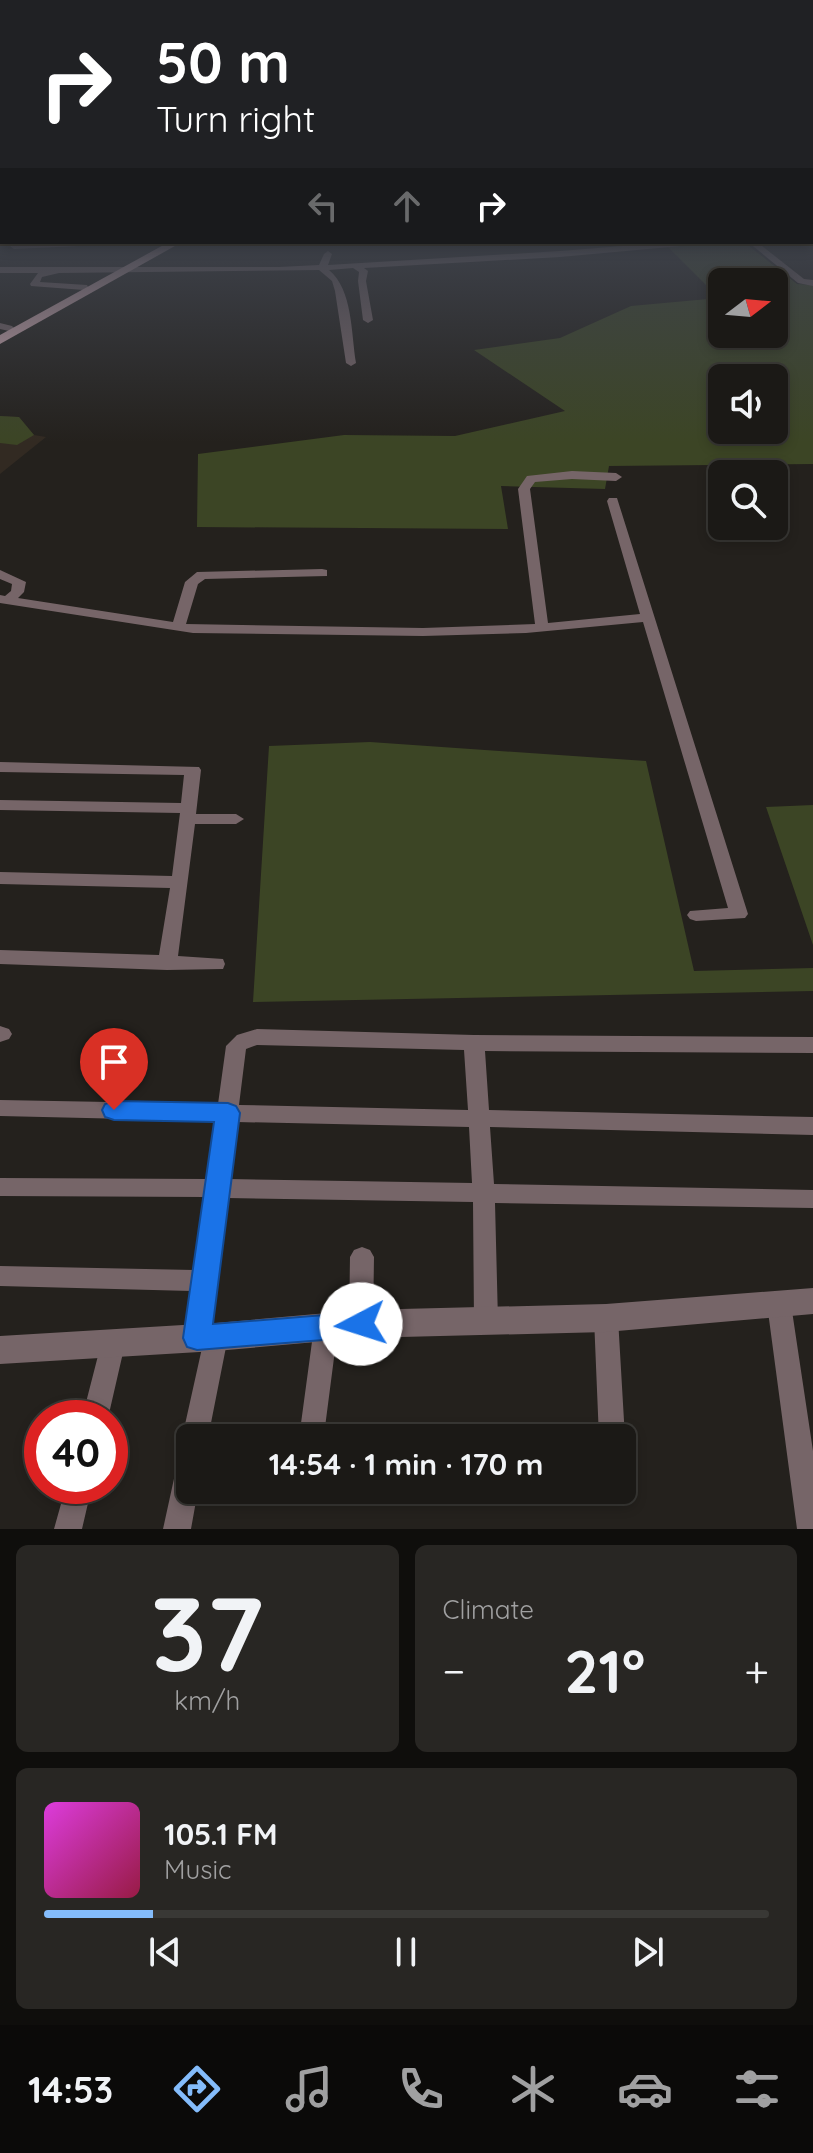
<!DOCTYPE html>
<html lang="en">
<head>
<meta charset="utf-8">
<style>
  body { margin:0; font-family:Quicksand,sans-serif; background:#282623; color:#f1f3f6; height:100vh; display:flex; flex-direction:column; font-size:30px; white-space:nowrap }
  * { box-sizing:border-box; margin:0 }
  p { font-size:26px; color:#a0a0a1 }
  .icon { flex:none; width:44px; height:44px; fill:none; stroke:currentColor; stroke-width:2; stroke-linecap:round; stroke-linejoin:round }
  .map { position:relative; height:1529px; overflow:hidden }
  .drawer { display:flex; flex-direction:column; gap:16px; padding:16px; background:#0f0e0c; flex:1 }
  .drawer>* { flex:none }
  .hud { position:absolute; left:0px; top:0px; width:814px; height:244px; box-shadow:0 4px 12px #0003,0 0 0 2px #393835; background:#202124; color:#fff; overflow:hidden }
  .needle { width:52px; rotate:74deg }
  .tools { position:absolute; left:708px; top:268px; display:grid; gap:16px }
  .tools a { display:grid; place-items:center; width:80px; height:80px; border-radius:12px; background:#1b1916; box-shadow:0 4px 12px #0003,0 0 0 2px #393835; font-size:40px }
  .speed { position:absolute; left:24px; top:1400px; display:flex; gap:16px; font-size:40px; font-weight:700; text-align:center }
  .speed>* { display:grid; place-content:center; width:104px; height:104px; border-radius:50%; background:#1b1916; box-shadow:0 4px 12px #0003,0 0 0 2px #393835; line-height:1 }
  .speed .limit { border:12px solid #d22; background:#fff; color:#111 }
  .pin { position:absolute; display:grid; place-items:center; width:68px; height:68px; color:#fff; margin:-82px -34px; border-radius:50% 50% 50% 0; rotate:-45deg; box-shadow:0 0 8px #0007 }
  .pin .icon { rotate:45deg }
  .me { position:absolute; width:88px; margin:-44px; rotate:265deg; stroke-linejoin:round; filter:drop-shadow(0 0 6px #0008) }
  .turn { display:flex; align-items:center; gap:28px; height:168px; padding:0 24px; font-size:36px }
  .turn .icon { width:104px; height:104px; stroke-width:2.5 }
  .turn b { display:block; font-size:56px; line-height:68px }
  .lanes { display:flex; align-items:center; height:76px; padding:0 24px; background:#0003; justify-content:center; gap:40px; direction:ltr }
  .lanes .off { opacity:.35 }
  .big { font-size:60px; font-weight:800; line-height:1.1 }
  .drawer .widget { flex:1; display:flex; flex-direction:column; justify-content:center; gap:12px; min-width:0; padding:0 28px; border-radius:12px; background:#282623 }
  .drawer .dial { align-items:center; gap:0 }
  .dial b { font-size:104px; line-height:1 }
  .song { display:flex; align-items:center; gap:24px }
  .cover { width:96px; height:96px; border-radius:12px; background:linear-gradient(135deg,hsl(300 70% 55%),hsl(340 70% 35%)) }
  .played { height:8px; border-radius:4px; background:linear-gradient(90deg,#84bcfb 15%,#393835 15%) }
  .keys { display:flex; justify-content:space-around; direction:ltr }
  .heat { display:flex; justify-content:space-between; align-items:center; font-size:44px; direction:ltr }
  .drawer .tiles { flex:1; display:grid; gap:16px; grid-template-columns:1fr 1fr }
  .widget:last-child { grid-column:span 2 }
  .trip { position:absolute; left:176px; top:1424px; width:460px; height:80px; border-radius:12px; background:#1b1916; box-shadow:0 4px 12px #0003,0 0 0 2px #393835; font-weight:800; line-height:80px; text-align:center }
  .dock { display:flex; height:128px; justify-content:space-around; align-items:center; background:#0b0a09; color:#a0a0a1 }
  .dock .icon { width:56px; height:56px }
  .dock .current { color:#84bcfb }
  .dock b { font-size:36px; color:#f1f3f6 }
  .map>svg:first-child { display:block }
  .built { fill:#322a22 }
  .green { fill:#3c4525; fill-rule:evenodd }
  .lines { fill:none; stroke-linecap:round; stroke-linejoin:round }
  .minor { fill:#766568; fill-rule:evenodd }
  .tertiary { fill:#766568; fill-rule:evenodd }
  .primary { fill:#cda8af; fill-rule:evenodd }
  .route { fill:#1a73e8; stroke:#114b97; stroke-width:2 }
</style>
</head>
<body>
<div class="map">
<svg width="813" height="1529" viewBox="0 0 813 1529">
  <rect width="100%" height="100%" fill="#24211d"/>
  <path class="built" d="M0,416L19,417L34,435L46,437L0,474Z"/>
  <path class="green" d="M744,242L797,284L813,285V464L609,466L605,489L501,486L508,529L197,527L198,454L344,435L455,436L565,411L474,350L560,338L631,306L719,298L668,247ZM722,282H774V334H722ZM722,378H774V430H722Z
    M0,416L19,417L34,435L17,445L0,443Z
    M370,742L646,761L694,971L813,968V991L253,1002L269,746Z
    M813,805V945L766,807Z"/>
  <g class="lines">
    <path class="minor" d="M54,242H125L121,244L14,249L10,246L14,243Z
      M673,242H707L703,244L560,257L364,268L368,271L366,281L373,320L368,323L363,320L358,281L359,272L353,268L329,270C353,290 351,333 356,363L351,366L346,363L335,291L332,281L319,270L59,273L42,277L40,282L87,285L88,287L84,290L31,286L30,284L38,273H0V267H279L319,265L324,254L328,251L332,254L328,265L560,251Z
      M748,242H757L804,279L813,280V286L798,283Z
      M0,323L12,326L14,328L9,331L0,329Z
      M572,471L616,473L622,477L616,481L572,479L535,482L530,489L548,623L640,614L607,501L609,498H617L748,914L745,918L696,921L690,919L687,915L690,911L728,908L643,622L526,633L423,636L193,633L0,603V595L5,596L11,591L12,584L0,579V570L26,582L24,592L18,598L173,622L185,582L197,572L322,569L327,570V576L205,579L198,584L186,624L423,628L535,624L518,489L527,476Z
      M0,762L199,767L201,770L196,814H236L244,819L236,824H195L178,956L223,959L225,964L223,969L167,970L0,964V950L159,955L170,888L0,884V872L172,876L180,813L0,810V800L181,803L184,775L0,772Z
      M0,1026L9,1029L12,1034L9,1039L0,1042Z
      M257,1029L474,1035L813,1037V1053L485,1051L489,1110L813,1117V1135L490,1127L494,1184L813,1190V1208L495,1203L498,1321L495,1329L486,1332L477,1329L474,1321L473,1202L227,1198L211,1328L216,1326L225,1329L228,1337L208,1438H190V1449L186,1447L182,1438L202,1348L197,1349L188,1346L185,1338L191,1291L0,1286V1266L194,1270L205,1197L0,1196V1178L207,1179L215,1121L0,1116V1100L218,1104L226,1046L237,1035ZM257,1045L464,1050L468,1110L239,1105L246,1049ZM237,1122L469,1127L472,1183L229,1179Z
      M362,1247L370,1250L374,1257L373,1324L370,1332L361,1335L352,1332L349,1324L350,1257L354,1250Z
      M779,1293L787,1296L791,1304L813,1451V1529H797L767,1304L771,1296Z
      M606,1307L615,1310L618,1318L625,1438L622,1445V1438H599L594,1318L597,1310Z
      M326,1316L335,1319L338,1327L324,1435L323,1438H299L314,1327L317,1319Z
      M113,1333L122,1336L125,1344L108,1418H82L101,1344L104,1336Z
      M190,1452V1490H198L191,1529H163L177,1465L181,1456Z
      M66,1486H92L82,1529H54Z"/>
    <path class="tertiary" d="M813,1288V1314L606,1332L361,1338L216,1351L0,1364V1336L216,1323L361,1310L606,1304Z"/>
    <path class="primary" d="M169,242H182L0,344V335Z"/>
  </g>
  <linearGradient id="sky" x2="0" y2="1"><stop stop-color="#141210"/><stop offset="0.52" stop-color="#3f434c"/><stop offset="1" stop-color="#3f434c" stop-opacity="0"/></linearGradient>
  <rect width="813" height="442" fill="url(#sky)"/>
  <path class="route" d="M114,1101L228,1103L236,1106L240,1113L213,1324L361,1312L371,1315L375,1324L371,1333L361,1337L197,1350L187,1347L183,1338L214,1122L114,1120L105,1117L102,1110L105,1104Z"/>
</svg>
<div class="tools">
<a><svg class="needle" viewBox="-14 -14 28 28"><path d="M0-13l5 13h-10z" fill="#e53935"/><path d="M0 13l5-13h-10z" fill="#a0a0a1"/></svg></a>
<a><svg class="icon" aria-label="sound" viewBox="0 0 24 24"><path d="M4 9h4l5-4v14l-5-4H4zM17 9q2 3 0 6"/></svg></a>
<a><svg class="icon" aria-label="search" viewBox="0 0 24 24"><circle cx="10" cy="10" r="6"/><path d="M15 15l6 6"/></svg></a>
</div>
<div class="speed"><div class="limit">40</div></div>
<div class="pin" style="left:114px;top:1110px;background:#d93025"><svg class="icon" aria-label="arrive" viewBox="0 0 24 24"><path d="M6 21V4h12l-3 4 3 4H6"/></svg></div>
<svg class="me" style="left:361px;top:1324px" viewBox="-20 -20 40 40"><circle r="19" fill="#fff"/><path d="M0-13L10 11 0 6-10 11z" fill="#1a73e8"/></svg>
<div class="trip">14:54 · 1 min · 170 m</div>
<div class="hud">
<div class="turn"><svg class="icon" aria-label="right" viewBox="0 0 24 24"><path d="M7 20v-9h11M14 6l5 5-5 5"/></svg><div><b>50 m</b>Turn right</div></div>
<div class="lanes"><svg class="icon off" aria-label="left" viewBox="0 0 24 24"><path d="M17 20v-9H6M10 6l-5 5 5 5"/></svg><svg class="icon off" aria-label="ahead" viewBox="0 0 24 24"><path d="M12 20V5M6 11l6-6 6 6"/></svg><svg class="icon" aria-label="right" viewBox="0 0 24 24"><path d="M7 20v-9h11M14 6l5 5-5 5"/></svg></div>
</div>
</div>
<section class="drawer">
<div class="tiles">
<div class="widget dial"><b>37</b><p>km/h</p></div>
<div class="widget"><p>Climate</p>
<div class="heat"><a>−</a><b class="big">21°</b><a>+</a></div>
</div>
<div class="widget">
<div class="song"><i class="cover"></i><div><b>105.1 FM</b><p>Music</p></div></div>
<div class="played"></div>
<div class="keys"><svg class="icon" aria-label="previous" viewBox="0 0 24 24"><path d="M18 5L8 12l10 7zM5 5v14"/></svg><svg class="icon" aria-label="pause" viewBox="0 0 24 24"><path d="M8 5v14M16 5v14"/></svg><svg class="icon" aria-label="next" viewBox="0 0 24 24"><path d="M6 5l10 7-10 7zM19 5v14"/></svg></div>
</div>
</div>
</section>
<nav class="dock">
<b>14:53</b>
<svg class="icon current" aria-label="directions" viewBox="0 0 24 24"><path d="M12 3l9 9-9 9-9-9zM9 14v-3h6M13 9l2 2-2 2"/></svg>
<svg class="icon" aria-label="music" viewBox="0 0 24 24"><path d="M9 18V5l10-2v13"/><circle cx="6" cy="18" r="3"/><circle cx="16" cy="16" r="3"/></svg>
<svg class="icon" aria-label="phone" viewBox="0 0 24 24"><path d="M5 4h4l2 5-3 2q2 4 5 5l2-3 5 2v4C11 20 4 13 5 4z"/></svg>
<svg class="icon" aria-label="climate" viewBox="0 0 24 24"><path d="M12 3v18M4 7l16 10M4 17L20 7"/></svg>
<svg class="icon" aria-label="car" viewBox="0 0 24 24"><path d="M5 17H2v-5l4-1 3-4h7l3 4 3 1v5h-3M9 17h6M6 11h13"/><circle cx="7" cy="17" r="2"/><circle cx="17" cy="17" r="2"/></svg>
<svg class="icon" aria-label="filters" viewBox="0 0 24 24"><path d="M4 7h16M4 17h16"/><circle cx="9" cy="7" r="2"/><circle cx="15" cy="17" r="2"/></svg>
</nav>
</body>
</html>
